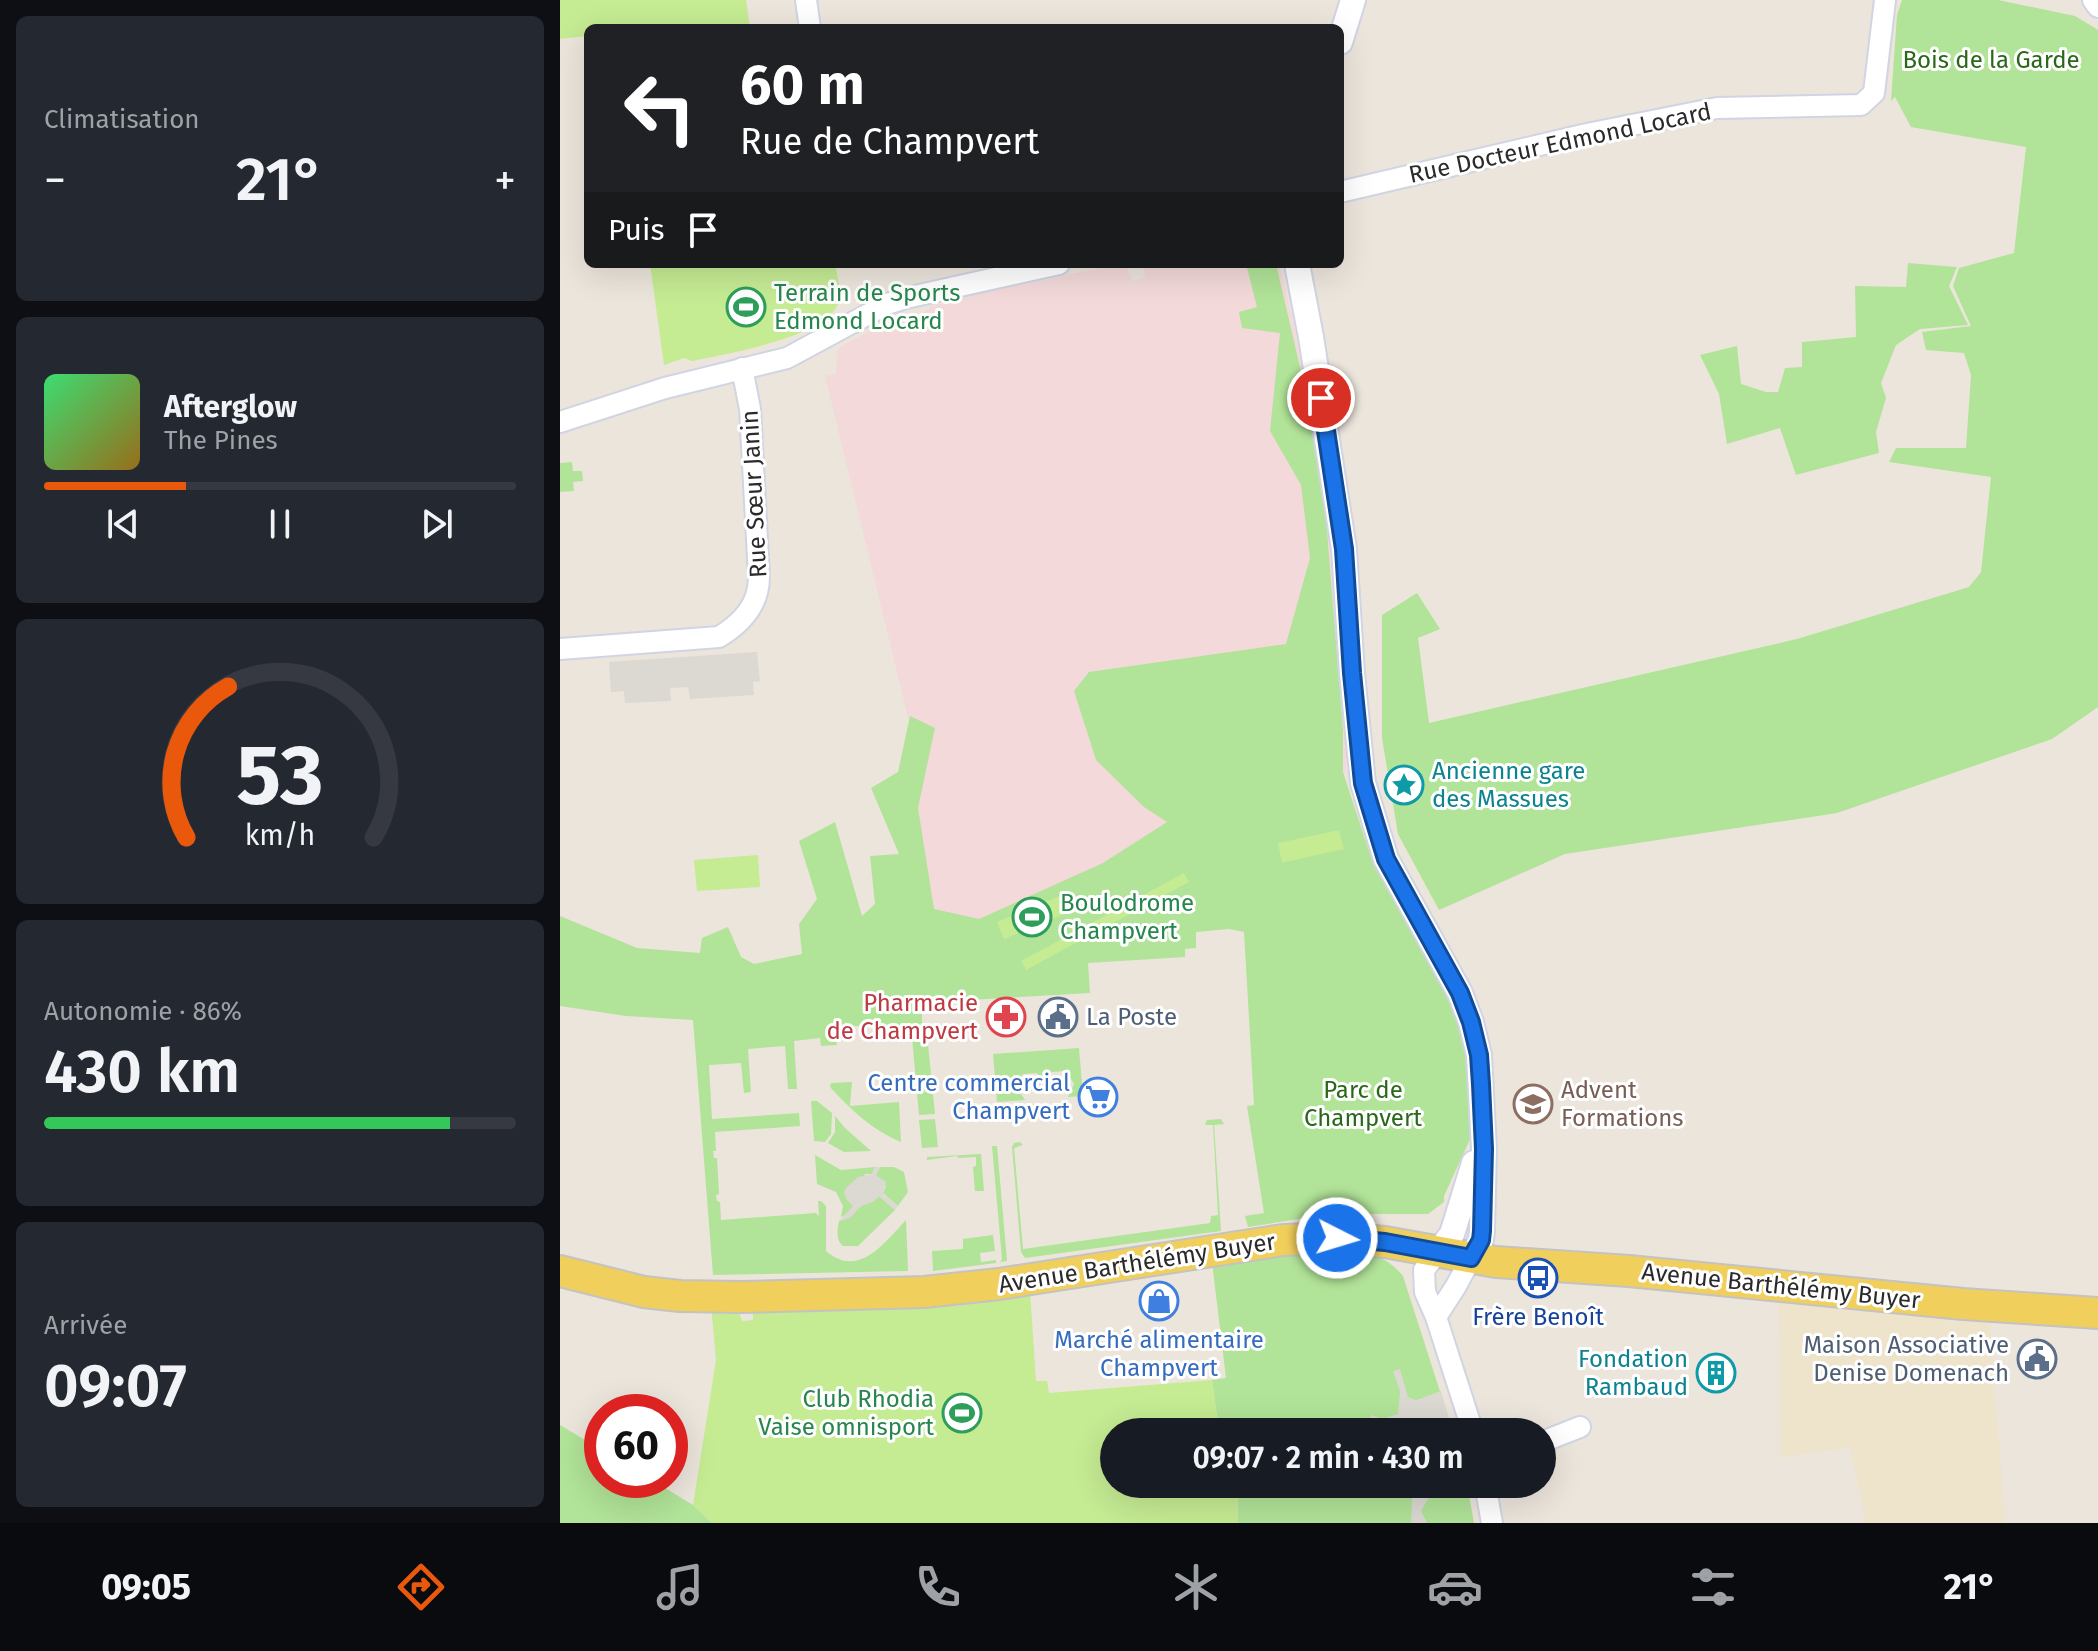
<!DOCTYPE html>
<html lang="fr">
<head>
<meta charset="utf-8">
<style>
  body { margin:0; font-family:"Fira Sans",sans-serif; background:#242831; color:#f1f3f6; height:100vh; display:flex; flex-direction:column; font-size:30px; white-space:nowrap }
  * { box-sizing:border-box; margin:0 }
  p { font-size:26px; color:#9ea1a6 }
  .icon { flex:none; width:44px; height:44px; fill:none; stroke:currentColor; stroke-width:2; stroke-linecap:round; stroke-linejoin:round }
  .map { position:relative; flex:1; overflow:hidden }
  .sheet { display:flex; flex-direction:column; gap:16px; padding:16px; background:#0d0f14; width:560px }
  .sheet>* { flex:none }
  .hud { position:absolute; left:24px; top:24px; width:760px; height:244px; border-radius:12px; box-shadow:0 8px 32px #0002; background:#202124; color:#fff; overflow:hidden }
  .speed { position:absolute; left:24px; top:1394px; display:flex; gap:16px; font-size:40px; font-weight:700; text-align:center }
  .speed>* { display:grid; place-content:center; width:104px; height:104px; border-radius:50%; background:#171b24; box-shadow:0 8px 32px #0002; line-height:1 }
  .speed .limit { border:12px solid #d22; background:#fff; color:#111 }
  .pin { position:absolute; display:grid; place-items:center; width:68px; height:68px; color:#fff; margin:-34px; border:4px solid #fff; border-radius:50%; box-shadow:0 2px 8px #0007 }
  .me { position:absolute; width:88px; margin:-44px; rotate:95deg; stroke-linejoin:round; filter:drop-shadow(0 0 6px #0008) }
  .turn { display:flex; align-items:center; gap:28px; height:168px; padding:0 24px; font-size:36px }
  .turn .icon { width:104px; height:104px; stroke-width:2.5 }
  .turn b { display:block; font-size:56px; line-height:68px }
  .then { display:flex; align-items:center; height:76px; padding:0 24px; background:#0003; gap:16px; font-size:30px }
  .big { font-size:60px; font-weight:600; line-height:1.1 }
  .sheet .widget { flex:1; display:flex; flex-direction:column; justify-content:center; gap:12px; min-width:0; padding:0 28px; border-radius:12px; background:#242831 }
  .sheet .dial { align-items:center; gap:0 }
  .dial svg { height:208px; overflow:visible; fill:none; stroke:#363941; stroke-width:7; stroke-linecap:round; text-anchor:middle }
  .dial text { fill:#f1f3f6; stroke:none }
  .song { display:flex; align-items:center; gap:24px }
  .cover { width:96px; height:96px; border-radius:12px; background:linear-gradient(135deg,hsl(140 70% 55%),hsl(40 70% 35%)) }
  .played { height:8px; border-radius:4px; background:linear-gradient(90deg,#ea580c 30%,#363941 30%) }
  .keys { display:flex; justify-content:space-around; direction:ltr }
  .heat { display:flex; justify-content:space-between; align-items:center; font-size:44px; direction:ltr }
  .charge { height:12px; border-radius:6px; background:linear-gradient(90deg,#34c759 86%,#363941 0) }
  .trip { position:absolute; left:540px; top:1418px; width:456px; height:80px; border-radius:40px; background:#171b24; box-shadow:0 8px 32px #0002; font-weight:600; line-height:80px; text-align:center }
  .tab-bar { display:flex; height:128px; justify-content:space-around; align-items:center; background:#090b0e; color:#9ea1a6 }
  .tab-bar .icon { width:56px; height:56px }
  .tab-bar .selected { color:#ea580c }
  .tab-bar b { font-size:36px; color:#f1f3f6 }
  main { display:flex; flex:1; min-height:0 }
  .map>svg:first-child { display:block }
  .education { fill:#eee3cb }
  .medical { fill:#f3d9da }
  .green { fill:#b1e398 }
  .pitch { fill:#c5eb93 }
  .plaza { fill:#dcd8d2 }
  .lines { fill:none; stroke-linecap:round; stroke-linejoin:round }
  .minor-casing { stroke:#d1d4e3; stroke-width:24 }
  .tertiary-casing { stroke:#d1d4e3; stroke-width:28 }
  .primary-casing { stroke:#c3c3c3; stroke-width:34 }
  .minor { stroke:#fff; stroke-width:20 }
  .tertiary { stroke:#fff; stroke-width:24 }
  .primary { stroke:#f1cf5c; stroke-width:30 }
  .route-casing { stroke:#114b97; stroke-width:20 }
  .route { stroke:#1a73e8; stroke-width:14 }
  .labels { text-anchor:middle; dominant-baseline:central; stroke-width:6; stroke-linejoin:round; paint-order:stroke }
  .park-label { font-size:24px; fill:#296719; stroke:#fff }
  .street-label { font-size:24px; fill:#2a2a2a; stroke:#fff }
  .leisure-label { font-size:24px; fill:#27864d; stroke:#fff; text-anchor:start }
  .culture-label { font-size:24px; fill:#0d838f; stroke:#fff; text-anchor:start }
  .health-label { font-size:24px; fill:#be3a42; stroke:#fff; text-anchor:end }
  .service-label { font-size:24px; fill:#4e5e75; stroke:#fff; text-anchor:start }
  .shop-label { font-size:24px; fill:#366cbe; stroke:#fff; text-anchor:end }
  .education-label { font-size:24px; fill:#785e54; stroke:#fff; text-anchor:start }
  .transit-label { font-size:24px; fill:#164399; stroke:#fff }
</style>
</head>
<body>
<main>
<section class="sheet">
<div class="widget"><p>Climatisation</p>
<div class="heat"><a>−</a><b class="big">21°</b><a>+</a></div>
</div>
<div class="widget">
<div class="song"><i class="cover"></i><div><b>Afterglow</b><p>The Pines</p></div></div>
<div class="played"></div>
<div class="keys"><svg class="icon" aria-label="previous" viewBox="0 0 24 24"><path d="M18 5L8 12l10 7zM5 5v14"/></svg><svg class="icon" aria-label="pause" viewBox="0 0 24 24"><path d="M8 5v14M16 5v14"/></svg><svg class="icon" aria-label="next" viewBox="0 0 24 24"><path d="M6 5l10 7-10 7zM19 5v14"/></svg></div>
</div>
<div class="widget dial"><svg viewBox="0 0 100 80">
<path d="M14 69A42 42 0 1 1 86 69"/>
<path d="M14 69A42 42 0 0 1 30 11" stroke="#ea580c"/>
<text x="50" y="56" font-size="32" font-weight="700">53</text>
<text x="50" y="72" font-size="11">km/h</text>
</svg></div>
<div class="widget"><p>Autonomie · 86%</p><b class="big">430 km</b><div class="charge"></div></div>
<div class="widget"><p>Arrivée</p><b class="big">09:07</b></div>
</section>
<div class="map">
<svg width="1538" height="1523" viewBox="0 0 1538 1523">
  <rect width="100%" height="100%" fill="#ece5dc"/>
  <path class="education" d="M1219,1301L1388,1317V1322H1430L1445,1523H1306L1290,1447L1220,1458Z"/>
  <path class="medical" d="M595,264H719L733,320L767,514L787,761L785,773L779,783L375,944L343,746L354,742L265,376L276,374L277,352L280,347L333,319H345L352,327L364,320V312L372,306L417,294L550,266L566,265L572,281L585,278L583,267Z"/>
  <path class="green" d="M1342,0H1438L1515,16L1538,30V707L1492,739L1277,813L1005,854L879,910L838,834L822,738V615L857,593L880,629L858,638L869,723L1237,639L1409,587L1421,572L1431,477L1329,462L1336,448H1406L1411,375L1404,353L1366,350L1362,332L1411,326L1393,286L1399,268L1454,253L1466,147L1351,127L1335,97L1331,101L1337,15Z
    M1348,263L1397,267L1389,286L1408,325L1360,329L1336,345L1321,383L1326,398L1316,432L1319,453L1236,475L1220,428L1167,444L1159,394L1140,355L1177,346L1181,384L1206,392H1218L1225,368L1242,367V342L1296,337L1295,286L1346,287Z
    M686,264H716L750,410L764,494L783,729V772L808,848L835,902L898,1017L906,1059L912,1108V1135L884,1196V1202L868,1214H769L688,1227L685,1216L704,1213L687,1106L694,1105L684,932L669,929L636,932V948L625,949V957L528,963L530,993L356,1003V1014H362V1033L367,1034L375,1114L359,1115L352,1037L320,1040L321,1024L273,1028L277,1045L261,1046L260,1038L234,1041L237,1089H228L225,1046L188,1049L191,1092L184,1093L181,1063L149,1065L152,1119L239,1113L240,1126L155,1132L156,1151H153L154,1158H157L159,1194L156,1195L157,1201L160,1202L161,1220L256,1213L259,1216L258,1201H261L266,1206V1251C299,1279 324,1243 346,1220L348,1271L153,1275L133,1020L66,1016L0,1006V916L77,948L140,953L142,938L168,927L181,957L194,964L242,954L239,924L257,899L239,841L275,822L302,916L315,904L310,856L339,854L311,788L338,772L350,716L375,728L358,808L374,909L419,919L543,863L607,822L584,807L536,760L514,691L529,672L726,644L750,558L741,485L710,431L720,333L682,328L679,312L697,307Z
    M12,462L13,471H22L23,481L13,482L14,491L0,492V463Z
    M519,1048L523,1096L508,1097L514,1084L506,1071L492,1072L485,1086L477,1073L463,1074L456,1087L465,1100L437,1102L433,1054Z
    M292,1082L290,1106L339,1102L341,1142C312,1130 291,1110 270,1087L271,1083Z
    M251,1101H257L272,1113L271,1134L265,1142L254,1141Z
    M275,1116L285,1128L311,1151L284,1152L268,1143L275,1132Z
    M375,1119L378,1147L362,1148L359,1120Z
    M661,1119L664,1124L654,1125L661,1231L465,1258L461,1252L452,1147L454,1143L460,1142L463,1145L454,1148L463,1249L650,1223L651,1216L658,1215L653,1125H645L647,1120Z
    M432,1146H437L447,1261L440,1262L442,1259Z
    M421,1154L424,1191H415L413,1167L416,1166V1157L398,1158L397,1156L367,1160V1157Z
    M255,1155L281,1170L315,1167L312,1174H305C299,1189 297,1211 281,1217L283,1206L276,1192L257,1184Z
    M320,1167H334L344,1172L348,1192L338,1206L323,1193L326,1186L316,1175Z
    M319,1196L335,1210L298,1246H283C276,1240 277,1231 279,1221C291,1219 292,1212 301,1206C308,1201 313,1202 319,1196Z
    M433,1235L435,1251L420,1253L421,1262L436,1260V1263L373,1271L372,1251L403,1249V1239Z
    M749,1249C786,1252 818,1245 843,1276L893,1432H659L652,1380L666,1378L652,1262Z
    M0,1425L42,1450V1480H92L133,1505L152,1523H0Z
    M677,1484H907L914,1523H678Z"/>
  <path class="pitch" d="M0,0H186L190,28H28V36L0,39Z
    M90,264H275C277,275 282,291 279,301C270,337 165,354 132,361L124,358L104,365Z
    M779,830L784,849L722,863L718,843Z
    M198,855L200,887L137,891L134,860Z
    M624,873L629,882L466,970L461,961Z
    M500,896L507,913L444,939L437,922Z
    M470,1291L476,1381H487L489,1393L652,1380L659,1432H554V1484H677L678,1523H152L133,1505L156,1360L151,1305L176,1303L182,1321L193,1320V1304L393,1303L397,1306Z"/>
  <path class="plaza" d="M197,652L200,681L193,682L194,695L130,699L128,687L110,688L111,701L65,703L64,691L51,692L49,662Z
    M315,1167H320L316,1175L326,1182L323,1194L338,1206L335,1210L319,1196L313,1202L301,1206L290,1218L279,1221L293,1206L287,1200L284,1193L286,1188L298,1177L312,1174Z
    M840,1369L848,1397L856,1400L881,1391L893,1432H818L809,1420L812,1415L822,1419L838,1414L840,1391L833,1371Z
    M860,1484H877L861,1511L867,1523H851L852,1498Z"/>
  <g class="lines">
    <g class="minor-casing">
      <path id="minor" d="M246,0L250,28
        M1533,0L1538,7
        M780,192L1027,134L1157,108L1301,105L1314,93L1325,0
        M0,422L105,388L227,358L327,304L346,298L499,264
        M0,649L159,637C182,623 199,605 199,577L190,409L182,368
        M878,1252L864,1270L865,1292L876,1317L913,1432
        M876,1317L896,1286L911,1258
        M982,1442L1020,1427
        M925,1484L932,1523"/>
    </g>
    <g class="tertiary-casing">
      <path id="tertiary" d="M780,42L793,0
        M737,264L751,337L784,549L792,673L803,783L826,859L900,993L911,1022L919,1055L924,1149L922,1231L921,1240L911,1258
        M878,1252L892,1234L914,1163"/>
    </g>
    <g class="primary-casing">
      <path id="primary" d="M0,1271L84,1292L120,1296L182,1297L364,1292L439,1284L723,1240L777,1238L825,1242L936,1262L1069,1271L1403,1304L1538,1313"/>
    </g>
    <use href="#minor" class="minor"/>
    <use href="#tertiary" class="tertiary"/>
    <use href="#primary" class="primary"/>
  </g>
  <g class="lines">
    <g class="route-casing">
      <path id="route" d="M761,398L784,549L792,673L803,783L826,859L900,993L911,1022L919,1055L921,1084L924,1149L922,1231L921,1240L911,1258L825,1242L777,1238"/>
    </g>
    <use href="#route" class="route"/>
  </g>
  <defs>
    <g id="stadium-ring" transform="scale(2)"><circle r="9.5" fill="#fff" stroke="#2e9e5b" stroke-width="1.5"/><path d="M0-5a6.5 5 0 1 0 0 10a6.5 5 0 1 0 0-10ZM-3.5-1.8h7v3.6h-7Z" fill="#2e9e5b"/></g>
    <g id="sight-ring" transform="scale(2)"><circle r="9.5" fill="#fff" stroke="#0f9aa8" stroke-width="1.5"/><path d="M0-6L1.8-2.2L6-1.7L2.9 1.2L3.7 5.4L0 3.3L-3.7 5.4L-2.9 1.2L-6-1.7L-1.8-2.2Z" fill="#0f9aa8"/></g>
    <g id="pharmacy-ring" transform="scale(2)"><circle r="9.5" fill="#fff" stroke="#e0444e" stroke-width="1.5"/><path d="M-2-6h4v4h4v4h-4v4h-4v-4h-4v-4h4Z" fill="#e0444e"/></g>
    <g id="civic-ring" transform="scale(2)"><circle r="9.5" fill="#fff" stroke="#5c6f8a" stroke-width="1.5"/><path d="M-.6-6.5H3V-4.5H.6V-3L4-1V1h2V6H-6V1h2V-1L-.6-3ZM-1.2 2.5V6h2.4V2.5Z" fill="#5c6f8a"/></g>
    <g id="supermarket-ring" transform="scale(2)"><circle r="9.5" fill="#fff" stroke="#3f7fe0" stroke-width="1.5"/><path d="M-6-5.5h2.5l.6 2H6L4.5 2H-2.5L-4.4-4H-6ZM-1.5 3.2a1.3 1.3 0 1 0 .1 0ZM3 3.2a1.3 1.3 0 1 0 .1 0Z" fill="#3f7fe0"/></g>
    <g id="school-ring" transform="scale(2)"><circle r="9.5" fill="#fff" stroke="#8d6e63" stroke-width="1.5"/><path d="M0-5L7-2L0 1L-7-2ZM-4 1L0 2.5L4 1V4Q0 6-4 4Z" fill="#8d6e63"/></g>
    <g id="bus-ring" transform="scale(2)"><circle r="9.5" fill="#fff" stroke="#1a4fb4" stroke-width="1.5"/><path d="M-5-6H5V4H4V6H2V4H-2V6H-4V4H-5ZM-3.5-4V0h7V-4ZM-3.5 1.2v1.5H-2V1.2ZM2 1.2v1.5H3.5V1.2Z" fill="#1a4fb4"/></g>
    <g id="shop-ring" transform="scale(2)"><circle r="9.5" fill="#fff" stroke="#3f7fe0" stroke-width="1.5"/><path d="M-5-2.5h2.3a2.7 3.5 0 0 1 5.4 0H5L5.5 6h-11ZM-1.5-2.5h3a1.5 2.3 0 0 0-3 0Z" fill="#3f7fe0"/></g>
    <g id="building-ring" transform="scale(2)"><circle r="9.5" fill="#fff" stroke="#0f9aa8" stroke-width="1.5"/><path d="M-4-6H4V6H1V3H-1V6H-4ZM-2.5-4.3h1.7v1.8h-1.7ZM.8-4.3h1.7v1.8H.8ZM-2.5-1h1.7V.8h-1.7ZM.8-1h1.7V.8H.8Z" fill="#0f9aa8"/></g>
  </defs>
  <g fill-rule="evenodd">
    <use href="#stadium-ring" x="186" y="307"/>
    <use href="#sight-ring" x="844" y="785"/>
    <use href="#stadium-ring" x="472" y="917"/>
    <use href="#pharmacy-ring" x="446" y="1017"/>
    <use href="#civic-ring" x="498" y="1017"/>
    <use href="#supermarket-ring" x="538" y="1097"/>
    <use href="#school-ring" x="973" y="1104"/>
    <use href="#bus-ring" x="978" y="1278"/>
    <use href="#shop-ring" x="599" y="1301"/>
    <use href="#civic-ring" x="1477" y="1359"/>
    <use href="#building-ring" x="1156" y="1373"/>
    <use href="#stadium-ring" x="402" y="1413"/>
  </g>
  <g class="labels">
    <g class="park-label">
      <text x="1431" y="60">Bois de la Garde</text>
      <text x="803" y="1090">Parc de<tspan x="803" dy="28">Champvert</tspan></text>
    </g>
    <g class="street-label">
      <text transform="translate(1000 143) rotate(-12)">Rue Docteur Edmond Locard</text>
      <text transform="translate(194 494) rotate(-93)">Rue Sœur Janin</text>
      <text transform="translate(577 1263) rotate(-9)">Avenue Barthélémy Buyer</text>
      <text transform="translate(1221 1286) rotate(6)">Avenue Barthélémy Buyer</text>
    </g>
    <g class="leisure-label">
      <text x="214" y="293">Terrain de Sports<tspan x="214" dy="28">Edmond Locard</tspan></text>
      <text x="500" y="903">Boulodrome<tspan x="500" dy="28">Champvert</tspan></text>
      <text x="374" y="1399" text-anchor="end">Club Rhodia<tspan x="374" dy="28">Vaise omnisport</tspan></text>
    </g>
    <g class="culture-label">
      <text x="872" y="771">Ancienne gare<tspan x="872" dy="28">des Massues</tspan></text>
      <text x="1128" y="1359" text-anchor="end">Fondation<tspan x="1128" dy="28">Rambaud</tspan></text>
    </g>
    <g class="health-label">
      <text x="418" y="1003">Pharmacie<tspan x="418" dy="28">de Champvert</tspan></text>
    </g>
    <g class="service-label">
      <text x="526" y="1017">La Poste</text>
      <text x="1449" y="1345" text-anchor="end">Maison Associative<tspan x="1449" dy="28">Denise Domenach</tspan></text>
    </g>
    <g class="shop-label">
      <text x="510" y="1083">Centre commercial<tspan x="510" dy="28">Champvert</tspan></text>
      <text x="599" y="1340" text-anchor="middle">Marché alimentaire<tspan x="599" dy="28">Champvert</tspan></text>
    </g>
    <g class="education-label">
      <text x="1001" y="1090">Advent<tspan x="1001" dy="28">Formations</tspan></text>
    </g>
    <g class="transit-label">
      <text x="978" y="1317">Frère Benoît</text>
    </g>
  </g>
</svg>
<div class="speed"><div class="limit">60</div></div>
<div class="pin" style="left:761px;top:398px;background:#d93025"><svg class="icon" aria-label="arrive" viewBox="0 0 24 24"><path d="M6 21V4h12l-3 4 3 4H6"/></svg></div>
<svg class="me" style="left:777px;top:1238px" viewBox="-20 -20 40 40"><circle r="17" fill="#1a73e8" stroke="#fff" stroke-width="3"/><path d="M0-11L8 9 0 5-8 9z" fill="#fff"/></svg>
<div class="trip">09:07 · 2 min · 430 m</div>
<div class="hud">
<div class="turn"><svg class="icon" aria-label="left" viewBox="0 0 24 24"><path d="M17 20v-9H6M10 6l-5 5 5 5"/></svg><div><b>60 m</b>Rue de Champvert</div></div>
<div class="then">Puis<svg class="icon" aria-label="arrive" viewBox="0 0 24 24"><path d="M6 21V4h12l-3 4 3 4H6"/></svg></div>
</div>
</div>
</main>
<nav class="tab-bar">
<b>09:05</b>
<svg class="icon selected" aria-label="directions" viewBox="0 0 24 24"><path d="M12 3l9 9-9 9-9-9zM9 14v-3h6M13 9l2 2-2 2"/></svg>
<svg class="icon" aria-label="music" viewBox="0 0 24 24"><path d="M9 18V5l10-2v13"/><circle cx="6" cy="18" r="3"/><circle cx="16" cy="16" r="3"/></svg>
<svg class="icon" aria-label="phone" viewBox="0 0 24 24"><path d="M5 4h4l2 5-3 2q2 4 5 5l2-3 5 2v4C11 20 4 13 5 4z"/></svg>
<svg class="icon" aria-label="climate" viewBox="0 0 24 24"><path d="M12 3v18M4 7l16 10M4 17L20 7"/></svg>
<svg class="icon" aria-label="car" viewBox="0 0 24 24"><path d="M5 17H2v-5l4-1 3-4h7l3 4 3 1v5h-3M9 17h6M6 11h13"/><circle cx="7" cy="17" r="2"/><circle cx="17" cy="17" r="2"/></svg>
<svg class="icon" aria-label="filters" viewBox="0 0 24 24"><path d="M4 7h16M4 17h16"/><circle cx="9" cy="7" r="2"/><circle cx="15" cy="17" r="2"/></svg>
<b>21°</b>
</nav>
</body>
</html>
